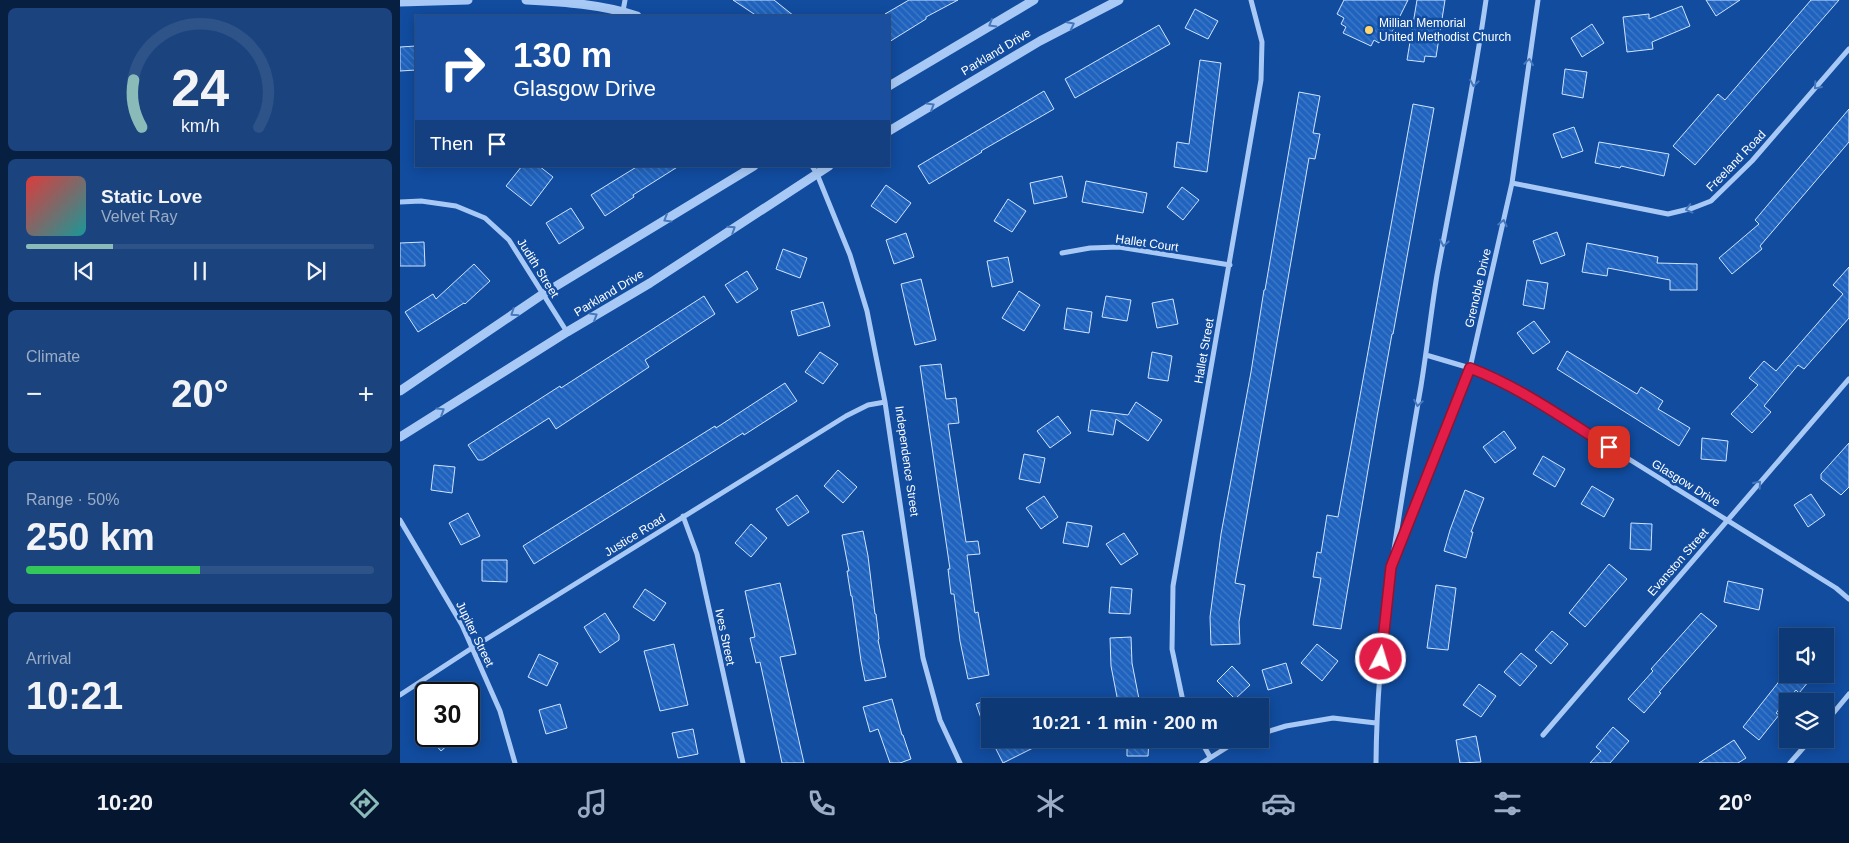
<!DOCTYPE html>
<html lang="en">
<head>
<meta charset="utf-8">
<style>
  body { margin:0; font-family:Helvetica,sans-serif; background:#1b447f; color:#f1f3f6; height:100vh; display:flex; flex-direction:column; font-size:19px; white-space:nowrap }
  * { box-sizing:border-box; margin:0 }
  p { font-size:16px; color:#9aacc6 }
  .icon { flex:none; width:28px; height:28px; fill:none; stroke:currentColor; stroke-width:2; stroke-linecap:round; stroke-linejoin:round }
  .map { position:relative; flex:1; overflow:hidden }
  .panel { display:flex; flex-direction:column; gap:8px; padding:8px; background:#071f41; width:400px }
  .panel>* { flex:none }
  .top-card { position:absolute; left:15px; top:15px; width:475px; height:152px; border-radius:0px; box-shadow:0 2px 12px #0003,0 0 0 1px #2d5389; background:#1a4fa0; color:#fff; overflow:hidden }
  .controls { position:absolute; left:1379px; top:628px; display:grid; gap:10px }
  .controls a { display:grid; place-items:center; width:55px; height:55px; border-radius:0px; background:#0d3977; box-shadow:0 2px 12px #0003,0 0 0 1px #2d5389; font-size:25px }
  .speed { position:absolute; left:15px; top:682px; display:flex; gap:10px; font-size:25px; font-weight:700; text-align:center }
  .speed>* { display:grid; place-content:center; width:65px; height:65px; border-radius:50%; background:#0d3977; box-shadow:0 2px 12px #0003,0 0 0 1px #2d5389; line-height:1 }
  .speed .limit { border:2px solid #111; border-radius:8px; background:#fff; color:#111 }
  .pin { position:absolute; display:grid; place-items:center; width:42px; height:42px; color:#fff; margin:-21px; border-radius:10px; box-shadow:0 2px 8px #0006 }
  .me { position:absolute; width:55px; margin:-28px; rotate:5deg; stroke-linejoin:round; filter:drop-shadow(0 0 4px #0008) }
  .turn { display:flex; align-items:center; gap:18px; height:105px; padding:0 15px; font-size:22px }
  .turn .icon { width:65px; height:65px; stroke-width:2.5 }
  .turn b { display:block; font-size:35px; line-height:42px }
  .then { display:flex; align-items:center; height:48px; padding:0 15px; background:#0003; gap:10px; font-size:19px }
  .big { font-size:38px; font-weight:700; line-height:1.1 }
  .panel .card { flex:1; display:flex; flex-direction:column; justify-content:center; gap:8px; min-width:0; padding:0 18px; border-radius:8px; background:#1b447f }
  .panel .dial { align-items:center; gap:0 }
  .dial svg { height:130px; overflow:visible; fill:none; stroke:#2d5389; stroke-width:7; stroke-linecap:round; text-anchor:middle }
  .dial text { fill:#f1f3f6; stroke:none }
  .song { display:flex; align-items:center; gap:15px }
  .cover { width:60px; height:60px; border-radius:8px; background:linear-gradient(135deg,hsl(0 70% 55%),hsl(180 70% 35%)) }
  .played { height:5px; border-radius:2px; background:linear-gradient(90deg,#8bbbb9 25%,#2d5389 25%) }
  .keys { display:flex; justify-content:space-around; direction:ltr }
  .heat { display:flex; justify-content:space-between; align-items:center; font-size:28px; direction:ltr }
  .charge { height:8px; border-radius:4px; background:linear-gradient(90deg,#34c759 50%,#2d5389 0) }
  .trip { position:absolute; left:581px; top:698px; width:288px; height:50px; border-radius:0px; background:#0d3977; box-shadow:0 2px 12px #0003,0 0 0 1px #2d5389; font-weight:700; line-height:50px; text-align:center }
  .menu { display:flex; height:80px; justify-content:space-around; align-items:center; background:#051730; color:#9aacc6 }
  .menu .icon { width:35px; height:35px }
  .menu .on { color:#8bbbb9 }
  .menu b { font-size:22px; color:#f1f3f6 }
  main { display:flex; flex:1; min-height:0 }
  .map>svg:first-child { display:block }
  .building { fill:url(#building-back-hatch); stroke:#d0e4fe }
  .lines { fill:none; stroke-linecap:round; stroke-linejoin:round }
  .minor { stroke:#a8c9f5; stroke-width:5 }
  .tertiary { stroke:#a8c9f5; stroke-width:9 }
  .oneway { stroke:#4678bd }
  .route-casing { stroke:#92132f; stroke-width:12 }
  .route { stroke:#e11d48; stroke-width:9 }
  .poi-dot { fill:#ffd76c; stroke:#114c9f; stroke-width:2 }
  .labels { text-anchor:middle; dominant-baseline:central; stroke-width:5; stroke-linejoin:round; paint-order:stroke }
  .poi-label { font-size:12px; fill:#fff; stroke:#114c9f; text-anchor:start }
  .street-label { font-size:12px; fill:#fff; stroke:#114c9f }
</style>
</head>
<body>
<main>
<section class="panel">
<div class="card dial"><svg viewBox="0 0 100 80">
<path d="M14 69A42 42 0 1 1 86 69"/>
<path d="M14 69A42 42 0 0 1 9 40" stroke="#8bbbb9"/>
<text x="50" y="56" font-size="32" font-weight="700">24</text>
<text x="50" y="72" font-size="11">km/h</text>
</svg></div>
<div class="card">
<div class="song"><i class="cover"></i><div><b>Static Love</b><p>Velvet Ray</p></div></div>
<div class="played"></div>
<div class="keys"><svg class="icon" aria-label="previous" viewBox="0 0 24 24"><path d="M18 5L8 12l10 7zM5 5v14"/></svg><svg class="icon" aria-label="pause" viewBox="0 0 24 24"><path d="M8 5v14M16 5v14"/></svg><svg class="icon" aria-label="next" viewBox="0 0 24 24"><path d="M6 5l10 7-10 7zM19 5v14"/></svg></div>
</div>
<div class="card"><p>Climate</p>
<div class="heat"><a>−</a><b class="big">20°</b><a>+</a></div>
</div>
<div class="card"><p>Range · 50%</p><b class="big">250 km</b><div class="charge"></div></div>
<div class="card"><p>Arrival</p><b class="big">10:21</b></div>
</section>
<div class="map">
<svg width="1449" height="763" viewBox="0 0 1449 763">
  <defs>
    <pattern id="building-back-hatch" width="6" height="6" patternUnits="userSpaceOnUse" patternTransform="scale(1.25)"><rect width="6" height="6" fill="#1f63be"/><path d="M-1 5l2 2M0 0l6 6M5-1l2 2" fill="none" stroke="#417ac8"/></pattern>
  </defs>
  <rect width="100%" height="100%" fill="#114c9f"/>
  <path class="building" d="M333,0H374L394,16H357Z
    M509,0H558L526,17V19L489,42V16L485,14Z
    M944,0H1008L988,40L982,37L979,43L974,40L971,46L943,33L946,27L941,24L944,18L937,14Z
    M1017,0H1045L1036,57L1025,56L1024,62L1007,60Z
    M1306,0H1340L1316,16Z
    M1411,0H1439L1295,165L1273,146L1318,94L1325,100Z
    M1282,6L1290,26L1252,42L1253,49L1227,52L1223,17L1249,14V19Z
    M795,9L818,21L808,39L785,28Z
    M1192,24L1204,43L1182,57L1171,38Z
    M759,25L770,44L675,98L665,79Z
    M16,46V70L0,71V47Z
    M800,60L821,63L807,172L774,167L777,142L789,144Z
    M1165,69L1187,72L1183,98L1162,94Z
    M644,91L654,109L581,151L582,152L529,184L518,166Z
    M899,92L920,96L913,133L920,134L915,159L909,158L835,583L845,585L839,622L840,644L811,645L810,617L821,534L851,372L864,290H865Z
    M1013,104L1034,108L993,334H992L977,417L941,629L913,625L921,578L913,577L917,552L921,553L927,515L938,517Z
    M1449,109V142L1360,246L1362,249L1332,274L1319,258L1359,224L1355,220Z
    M1174,127L1183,151L1162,158L1153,134Z
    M1199,142L1269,154L1264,176L1221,166L1220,168L1195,163Z
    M122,166H139L153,177L131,206L106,186Z
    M238,166H279L233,195L234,197L205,216L191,195Z
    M662,176L667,197L634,204L630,183Z
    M686,181L747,193L743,213L682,202Z
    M486,185L511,203L496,223L471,206Z
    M782,187L799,200L783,220L767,207Z
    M608,199L626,211L612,232L594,221Z
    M171,208L184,228L159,244L146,223Z
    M1157,232L1165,255L1141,264L1133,241Z
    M506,233L514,257L494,264L486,240Z
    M24,242L25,266H0V243Z
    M1187,243L1258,257L1257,263L1297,264V290H1270V280L1208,268L1207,276L1182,272Z
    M383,249L407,258L400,278L376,269Z
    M608,257L613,282L592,287L587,261Z
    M74,264L90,281L65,304L64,303L18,332L5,312L33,294L36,299Z
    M1449,267V318L1404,369L1398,365L1364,406L1371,412L1352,433L1331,414L1358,385L1349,378L1364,361L1376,371L1443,294L1433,285Z
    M347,271L358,289L337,303L325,285Z
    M521,279L536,340L515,345L501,284Z
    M1127,280L1148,283L1144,309L1123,305Z
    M619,291L640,305L624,331L602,318Z
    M304,296L315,314L245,360L249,367L156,429L149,418L83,460H78L68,445L160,386L161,388Z
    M706,296L731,300L727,321L702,317Z
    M773,299L778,324L757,328L752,303Z
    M423,302L430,326L398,336L391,311Z
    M667,308L692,312L689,333L664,329Z
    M1134,321L1150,342L1133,354L1117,333Z
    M1167,351L1237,394L1241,387L1263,401L1258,409L1290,428L1279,446L1157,369Z
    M420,352L438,364L423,384L405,372Z
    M752,352L772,356L768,381L748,378Z
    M541,364L546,399L556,398L559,423L548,424L566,542L578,541L580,554L567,555L575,613L578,612L589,675L568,679L560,641L554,594H551L548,569H550L520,366Z
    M385,383L397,401L344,435L343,433L134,564L123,546L315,426L316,428Z
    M736,402L762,420L748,441L716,419L713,435L688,431L691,410L728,415Z
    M658,416L671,433L650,448L637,431Z
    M1104,431L1116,448L1095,463L1083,447Z
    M1302,438L1328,441L1326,461L1301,459Z
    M1449,443V487L1441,495L1421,479V474Z
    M624,454L645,458L640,483L619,479Z
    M1143,456L1165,469L1155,487L1133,474Z
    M34,465L55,467L52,493L31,490Z
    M438,470L457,487L443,503L424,486Z
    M1192,486L1214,499L1204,517L1181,504Z
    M1065,490L1084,498L1071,532H1073L1066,558L1044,551L1050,530Z
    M1411,494L1425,515L1408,527L1394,505Z
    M397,495L409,512L388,526L376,509Z
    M644,496L658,517L641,529L626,508Z
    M68,513L80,536L61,545L49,523Z
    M667,522L692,526L688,547L663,543Z
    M1231,523L1252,524L1251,550L1230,549Z
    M351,524L367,538L351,557L335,543Z
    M463,531L468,556L475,614H476L479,639L478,640L486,677L465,681L461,661L452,596H451L447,571H449L442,535Z
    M724,533L738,554L721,565L706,544Z
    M82,560H107V582L82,581Z
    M1209,564L1227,579L1185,627L1169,613Z
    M1328,581L1363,589L1359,610L1324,602Z
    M380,583L396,654L380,657L404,763H382L360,662L356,663L350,638L355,637L345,591Z
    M1036,585L1056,588L1048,650L1027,648Z
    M711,587L732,589L730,614L709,613Z
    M245,589L266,603L254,621L233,607Z
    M205,613L219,635V640L200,653L184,627Z
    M1301,613L1317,626L1259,692L1261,693L1244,713L1228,699L1253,671L1251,669Z
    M1152,631L1168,644L1151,664L1135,650Z
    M731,637L732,663L739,699L718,702L711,666L710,638Z
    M274,644L288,705L260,711L244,651Z
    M917,644L938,661L922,681L901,663Z
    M1121,653L1137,666L1120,686L1104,672Z
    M139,654L158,663L147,686L128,677Z
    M886,663L892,683L868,690L862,670Z
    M832,666L850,685L835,699L817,681Z
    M1385,674H1401L1409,681L1399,693L1396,690L1376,713L1379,715L1359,740L1343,727Z
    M1079,684L1096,696L1081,717L1063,705Z
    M492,699L502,735H503L511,759L500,763H490L478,729L470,732L463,707Z
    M590,699V738H588L576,704Z
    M160,704L167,728L146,734L139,710Z
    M1213,727L1229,741L1210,763H1190L1201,751L1196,747Z
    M293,729L298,754L278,758L272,733Z
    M28,736H58L41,751Z
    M1076,736L1081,762L1060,763L1056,740Z
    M591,739H628L633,748L603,763Z
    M727,739H749L748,756H727Z
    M1334,740L1346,758L1338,763H1299Z"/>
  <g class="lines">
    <path class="minor" d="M223,11L225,0
      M412,166L417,174L450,255L467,311L485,402L523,658L540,720L560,763
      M1112,183L1268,214L1293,208L1311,201L1352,161L1449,49
      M0,202L21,201L56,206L85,218L109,240L167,332
      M662,253L690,248L719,247L830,265
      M1026,355L1070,368L1093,376L1142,405L1436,588L1449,599
      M283,516L297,554L343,763
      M0,520L62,625L100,711L115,763
      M995,558L1070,368L1112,183L1138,0
      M0,695L72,648L446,416L468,405L485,402
      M784,706L772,649L773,586L861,80L862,42L851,0
      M1425,723L1449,694
      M860,734L886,726L933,718L976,723
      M1143,735L1449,379
      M800,739L810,757
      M802,763L837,741L845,739
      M976,763C977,636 999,511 1021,386C1027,349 1031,312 1037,275C1054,183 1073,92 1086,0
      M1390,763L1411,739"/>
    <path class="tertiary" d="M126,0C163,2 201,4 237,16
      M0,2L68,0
      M489,86L634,0
      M489,131L640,41L719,0
      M0,391L143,294L354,166
      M0,437L167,332L250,283L429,166"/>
  </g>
  <defs><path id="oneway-chevron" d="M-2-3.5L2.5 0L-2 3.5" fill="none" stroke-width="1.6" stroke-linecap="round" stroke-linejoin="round" transform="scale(1.25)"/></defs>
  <g class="oneway">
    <use href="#oneway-chevron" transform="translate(592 24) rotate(149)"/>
    <use href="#oneway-chevron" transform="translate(671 25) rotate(-27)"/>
    <use href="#oneway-chevron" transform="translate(1129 62) rotate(-82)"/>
    <use href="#oneway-chevron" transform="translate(1074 83) rotate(100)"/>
    <use href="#oneway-chevron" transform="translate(1417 86) rotate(131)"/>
    <use href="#oneway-chevron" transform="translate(531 106) rotate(-31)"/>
    <use href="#oneway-chevron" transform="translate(1289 209) rotate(165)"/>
    <use href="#oneway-chevron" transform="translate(267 219) rotate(149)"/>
    <use href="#oneway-chevron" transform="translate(1103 223) rotate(-77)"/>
    <use href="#oneway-chevron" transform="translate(332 229) rotate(-33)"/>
    <use href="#oneway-chevron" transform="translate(1044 243) rotate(101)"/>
    <use href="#oneway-chevron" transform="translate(114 313) rotate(146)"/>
    <use href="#oneway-chevron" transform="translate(194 316) rotate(-31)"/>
    <use href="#oneway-chevron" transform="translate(1018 403) rotate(100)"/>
    <use href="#oneway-chevron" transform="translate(41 411) rotate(-32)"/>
    <use href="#oneway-chevron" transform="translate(1358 484) rotate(-49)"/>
  </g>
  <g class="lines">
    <g class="route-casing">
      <path id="route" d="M981,659L991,567L1070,368C1120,387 1164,419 1209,447"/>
    </g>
    <use href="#route" class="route"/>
  </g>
  <circle class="poi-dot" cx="969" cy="30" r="5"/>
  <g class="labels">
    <g class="poi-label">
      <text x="979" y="23">Millian Memorial<tspan x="979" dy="14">United Methodist Church</tspan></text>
    </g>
    <g class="street-label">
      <text transform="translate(596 52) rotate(-31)">Parkland Drive</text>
      <text transform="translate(1336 161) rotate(-46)">Freeland Road</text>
      <text transform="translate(747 243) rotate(8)">Hallet Court</text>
      <text transform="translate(138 268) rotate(58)">Judith Street</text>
      <text transform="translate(1078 288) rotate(-77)">Grenoble Drive</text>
      <text transform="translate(209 293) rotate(-31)">Parkland Drive</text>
      <text transform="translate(804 351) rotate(-80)">Hallet Street</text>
      <text transform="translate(507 461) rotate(82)">Independence Street</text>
      <text transform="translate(1286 483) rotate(32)">Glasgow Drive</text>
      <text transform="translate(235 535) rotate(-32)">Justice Road</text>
      <text transform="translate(1278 562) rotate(-49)">Evanston Street</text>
      <text transform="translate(75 634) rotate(64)">Jupiter Street</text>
      <text transform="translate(325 637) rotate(78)">Ives Street</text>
    </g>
  </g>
</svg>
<div class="controls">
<a><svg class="icon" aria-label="sound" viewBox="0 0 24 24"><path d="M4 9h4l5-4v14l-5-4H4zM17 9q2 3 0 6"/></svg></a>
<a><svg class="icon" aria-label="layers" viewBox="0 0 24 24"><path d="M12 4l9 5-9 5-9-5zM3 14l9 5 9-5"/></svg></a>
</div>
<div class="speed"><div class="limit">30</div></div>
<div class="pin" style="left:1209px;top:447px;background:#d93025"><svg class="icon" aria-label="arrive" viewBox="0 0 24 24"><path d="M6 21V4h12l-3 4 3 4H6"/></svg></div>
<svg class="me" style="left:981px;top:659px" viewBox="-20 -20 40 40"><circle r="17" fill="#e11d48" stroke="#fff" stroke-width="3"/><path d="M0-11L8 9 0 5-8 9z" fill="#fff"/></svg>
<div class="trip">10:21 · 1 min · 200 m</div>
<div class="top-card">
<div class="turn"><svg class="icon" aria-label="right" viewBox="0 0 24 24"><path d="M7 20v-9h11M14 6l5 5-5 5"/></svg><div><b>130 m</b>Glasgow Drive</div></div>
<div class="then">Then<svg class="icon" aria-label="arrive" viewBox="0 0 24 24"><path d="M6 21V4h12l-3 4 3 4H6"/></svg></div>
</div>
</div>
</main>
<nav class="menu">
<b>10:20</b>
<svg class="icon on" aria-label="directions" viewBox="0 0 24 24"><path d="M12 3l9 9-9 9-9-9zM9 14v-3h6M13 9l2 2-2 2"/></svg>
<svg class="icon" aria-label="music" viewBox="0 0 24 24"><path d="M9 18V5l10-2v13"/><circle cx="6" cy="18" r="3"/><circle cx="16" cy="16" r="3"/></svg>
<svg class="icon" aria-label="phone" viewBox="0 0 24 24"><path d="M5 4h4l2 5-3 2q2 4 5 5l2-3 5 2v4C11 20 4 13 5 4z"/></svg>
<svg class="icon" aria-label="climate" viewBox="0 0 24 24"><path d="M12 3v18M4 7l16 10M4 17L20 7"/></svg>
<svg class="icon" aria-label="car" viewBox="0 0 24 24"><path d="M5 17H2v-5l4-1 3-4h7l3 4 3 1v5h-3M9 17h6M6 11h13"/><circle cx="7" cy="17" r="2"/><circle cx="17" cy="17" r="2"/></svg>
<svg class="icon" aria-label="filters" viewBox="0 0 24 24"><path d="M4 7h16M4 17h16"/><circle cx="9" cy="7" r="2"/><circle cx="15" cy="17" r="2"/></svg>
<b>20°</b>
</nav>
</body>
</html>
